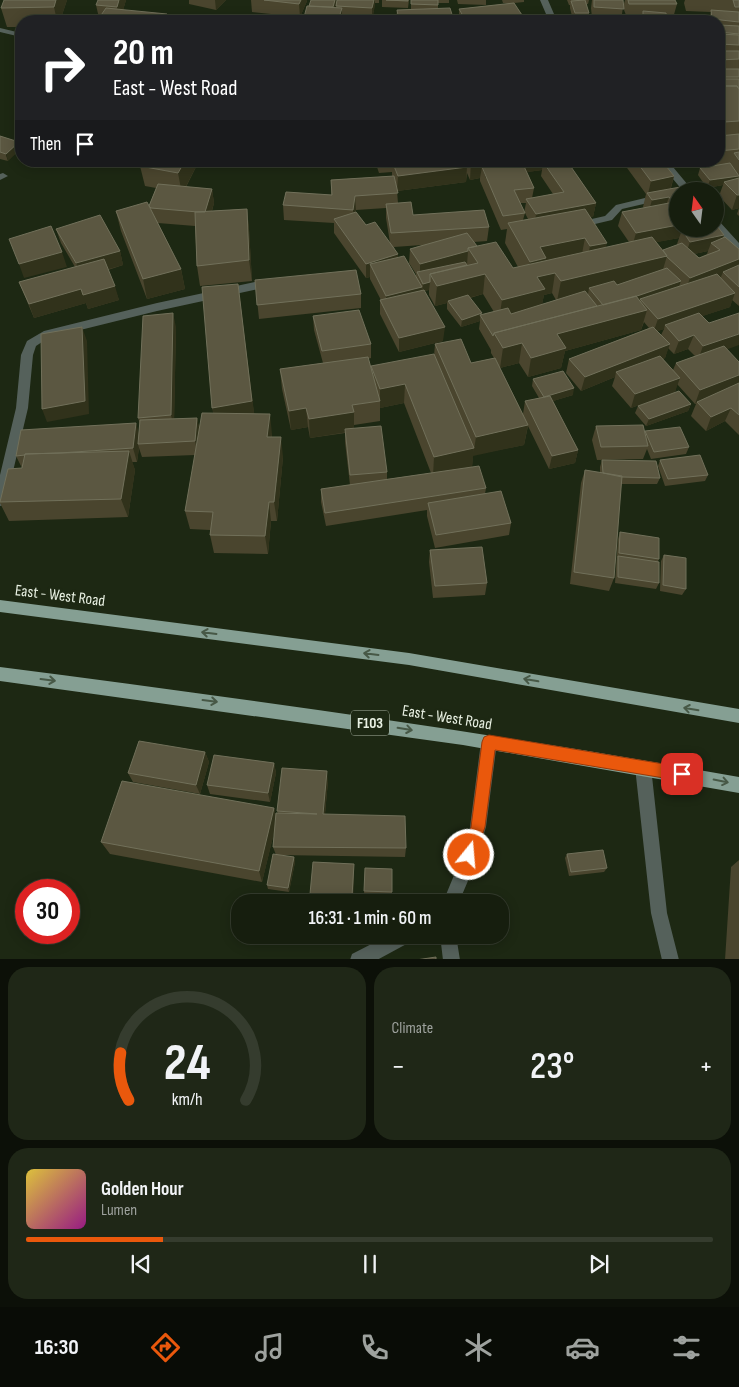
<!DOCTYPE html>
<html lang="en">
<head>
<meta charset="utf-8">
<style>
  body { margin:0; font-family:"Sofia Sans Condensed",sans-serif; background:#1f2717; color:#f1f3f6; height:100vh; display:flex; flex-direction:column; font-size:19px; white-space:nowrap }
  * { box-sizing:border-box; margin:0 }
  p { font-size:16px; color:#9ea29e }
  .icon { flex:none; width:28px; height:28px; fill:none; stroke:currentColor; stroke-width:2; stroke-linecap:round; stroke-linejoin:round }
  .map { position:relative; height:959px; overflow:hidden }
  .details { display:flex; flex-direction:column; gap:8px; padding:8px; background:#0c1008; flex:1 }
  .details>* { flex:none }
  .guide { position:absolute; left:15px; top:15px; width:710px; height:152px; border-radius:20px; box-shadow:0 2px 12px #0003,0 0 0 1px #353c2e; background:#202124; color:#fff; overflow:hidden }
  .needle { width:32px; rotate:346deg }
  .controls { position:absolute; left:669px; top:182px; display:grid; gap:10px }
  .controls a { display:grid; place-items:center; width:55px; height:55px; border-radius:50%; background:#161e0e; box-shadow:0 2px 12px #0003,0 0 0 1px #353c2e; font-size:25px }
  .speed { position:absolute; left:15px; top:879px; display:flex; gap:10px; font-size:25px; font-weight:700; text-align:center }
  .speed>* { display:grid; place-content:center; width:65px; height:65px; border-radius:50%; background:#161e0e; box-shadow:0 2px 12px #0003,0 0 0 1px #353c2e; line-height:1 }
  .speed .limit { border:8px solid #d22; background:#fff; color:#111 }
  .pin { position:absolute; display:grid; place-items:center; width:42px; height:42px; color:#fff; margin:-21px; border-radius:10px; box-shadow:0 2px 8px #0006 }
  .me { position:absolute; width:55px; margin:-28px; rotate:17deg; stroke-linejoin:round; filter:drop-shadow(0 0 4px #0008) }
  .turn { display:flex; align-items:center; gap:18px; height:105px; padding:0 15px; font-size:22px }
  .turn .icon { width:65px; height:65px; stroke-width:2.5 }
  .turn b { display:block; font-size:35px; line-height:42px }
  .then { display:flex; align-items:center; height:48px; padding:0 15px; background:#0003; gap:10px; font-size:19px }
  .big { font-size:38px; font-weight:600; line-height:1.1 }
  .details .widget { flex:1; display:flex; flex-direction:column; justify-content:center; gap:8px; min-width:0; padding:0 18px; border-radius:20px; background:#1f2717 }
  .details .dial { align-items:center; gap:0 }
  .dial svg { height:130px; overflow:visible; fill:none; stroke:#353c2e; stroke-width:7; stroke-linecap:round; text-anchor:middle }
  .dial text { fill:#f1f3f6; stroke:none }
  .song { display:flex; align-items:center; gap:15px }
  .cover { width:60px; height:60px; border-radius:8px; background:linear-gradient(135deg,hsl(50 70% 55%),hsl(310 70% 35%)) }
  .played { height:5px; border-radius:2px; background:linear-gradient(90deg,#ea580c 20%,#353c2e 20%) }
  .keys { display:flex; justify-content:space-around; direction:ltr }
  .heat { display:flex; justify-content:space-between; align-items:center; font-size:28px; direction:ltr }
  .details .tiles { flex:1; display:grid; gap:8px; grid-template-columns:1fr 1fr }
  .widget:last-child { grid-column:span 2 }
  .trip { position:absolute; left:231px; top:894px; width:278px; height:50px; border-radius:20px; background:#161e0e; box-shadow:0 2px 12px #0003,0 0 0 1px #353c2e; font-weight:600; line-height:50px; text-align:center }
  .tab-bar { display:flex; height:80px; justify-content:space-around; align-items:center; background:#090c06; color:#9ea29e }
  .tab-bar .icon { width:35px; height:35px }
  .tab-bar .active { color:#ea580c }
  .tab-bar b { font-size:22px; color:#f1f3f6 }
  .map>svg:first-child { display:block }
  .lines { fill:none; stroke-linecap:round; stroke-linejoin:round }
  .minor { fill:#55615b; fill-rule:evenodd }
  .major { fill:#859f93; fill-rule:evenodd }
  .wall { fill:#4a452e; fill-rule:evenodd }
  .shaded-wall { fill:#31321b }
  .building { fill:#5b5741; stroke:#71705a }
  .oneway { stroke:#475846 }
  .route { fill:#ea580c; stroke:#983908 }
  .labels { text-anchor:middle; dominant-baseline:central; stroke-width:5; stroke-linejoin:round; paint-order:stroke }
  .shield { fill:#1d2813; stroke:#acb5a5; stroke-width:1 }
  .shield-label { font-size:15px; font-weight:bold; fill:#e9f1e3 }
  .street-label { font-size:16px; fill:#e9f1e3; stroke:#1d2813 }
</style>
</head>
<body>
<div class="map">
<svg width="739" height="960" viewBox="0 0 739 960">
  <rect width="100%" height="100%" fill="#1d2813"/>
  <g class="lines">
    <path class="minor" d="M540,0H548L557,21H549Z
      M0,28L21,33V37L0,32Z
      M658,161H668L693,191H683Z
      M3,173L8,176L0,180V174Z
      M678,190L682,191H678V196L622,209L612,220L578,228L573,225L574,223L605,216L616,205Z
      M715,220L719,221L739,243V252L735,251L715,229Z
      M259,281L264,285L263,288L157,311L48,338L36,346L33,355L28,408L6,501L4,505L0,506V475L16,408L21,355L27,341L44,331L157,303Z
      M489,735L494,737L497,742L486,827L473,869L459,902H443L457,868L470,827L481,742L484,737Z
      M643,760L648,762L651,767L667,913L679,960H662L651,913L635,767L638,762Z
      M389,935H414L412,941L377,960H350L352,954Z
      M440,935H456L460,960H443Z"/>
    <path class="major" d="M0,600L409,653L739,709V723L409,665L0,612Z
      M0,667C247,699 494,733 739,777V793L463,745L0,681Z"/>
  </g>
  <path class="wall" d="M67,0L60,21H21V27H7L1,8Z
    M126,0L123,10L99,18L96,5Z
    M189,0H226L216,10L189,4Z
    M251,0H307V1L300,17L252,12Z
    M311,0H336L335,8H336L337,0H379V3H375L372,21L342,20L303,21Z
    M382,0H409L408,8L382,7Z
    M411,0H449V3H438V9L454,21H396L397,10H411Z
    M457,0H486V5L458,4Z
    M502,0H524V2L514,3L526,21H459V9L512,3H503Z
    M567,0H589L588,4H586L589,13L588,18H592L591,8L592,0H623V7L625,0H675L677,4L673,18H666L667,21H642V18H627L623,7L621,21H578L579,20H573L570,8V5H569Z
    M685,0H739V208L732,210L719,196L723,185L707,188L698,175L700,168L716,165L702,167L699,161H719V21H708L711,12L686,11L684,3Z
    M0,137L8,161L0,159Z
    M144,161H199L186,187L212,189L214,203L212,211L247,209L249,229L252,281L200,286L197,266L195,226L158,223L181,269L185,289L147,299L121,231L116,211L149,206L156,188L145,186L140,166Z
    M375,161H464L466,164V161H608L571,167L596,203L593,217H591L606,248L629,242L618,226L622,212L644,208L643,207L646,194L622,161H662L674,176L671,188L678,191V229H715L724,235L723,238L739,249V306L732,300L730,307L702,316L727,350L739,362V435L725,421L706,431L691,416L696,404H695L677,384L675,392L631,408L612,386L615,377L581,391L566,373L569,359L649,328L644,322L641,330L565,351L561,368L528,377L519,363L500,368L523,414L525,401L539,398L532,386L533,379L573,395L553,401L578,450L575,463L549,469L528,426L524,445L473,455L472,467L486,488L485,494L511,523L509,535L435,548L427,516V510L326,526L321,502V489L350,485L345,442V433L310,438L308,427L291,430L282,389L280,369L323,363L314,330L313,316L371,344V358L368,359L371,369V366L434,356L435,344L471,363L494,358L491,353V350L479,329L480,321L461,327L447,309V303L435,306L429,295V290L424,291L443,341L399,352L380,314V300H381L370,279V277L366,278L334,233V223L284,220L283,205L331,195V180L392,176V172L379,173ZM542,170L541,176L553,194L532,198L534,188L527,172ZM467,173L470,180L480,178V181L501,230L507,229L505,243L518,267L513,268L477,246L474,242L487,241L489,227L413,215L398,203L397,191L466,182ZM520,203H526L524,213ZM386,208V218L390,243L366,225L355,212L356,210ZM525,213L528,219L523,220ZM679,238L677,244L678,245L663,250L656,242ZM422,245L410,249L409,263L416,274V277L398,258L394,247ZM708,251L707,254L699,258L694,254ZM552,293L556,300L542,304L544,295ZM483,294L494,312L482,315L470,298ZM664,329L661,335L657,331ZM668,348L674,354L688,349L695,356L676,363L673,370L663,359L665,358ZM404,403L431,473L387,479V472L354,428V425L380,421V408Z
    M739,208V216L737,214Z
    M56,229L120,251L123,265L108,270L119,300L88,309L86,303L34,318L19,282L75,267L61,243Z
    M255,280L361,294V308L259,319Z
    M238,284L254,414L272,434V437L283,457L277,521H271L268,554L214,553L210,535V530L190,529L185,511L195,455L142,457L139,448L137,462H132L135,470L128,517L9,521L0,503V501L22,468L16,456L139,433L140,424L138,418L176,327L174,419L197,418L199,428L214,413L212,408Z
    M691,404L688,411L646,426L635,413L638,406Z
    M596,426L644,433L645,431L689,447L686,454L651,459L647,449L643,459L597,460L592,440Z
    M602,460L660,478L657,484H621L614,578L609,591L570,584L581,483L585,470L600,473V467Z
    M660,460L708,475L705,481L665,486L658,466Z
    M620,532L659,559L658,561L659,583L656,589L615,583L618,539Z
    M430,550L487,583L485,595L433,598L429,562Z
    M664,555L686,589L682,595L660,591L661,561Z
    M205,752L209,762L200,794L133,782L128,773Z
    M274,763L276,773L270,802L210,794L207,785Z
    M328,781L325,814L406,848L405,857L278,855L294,857L295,862L289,892L268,889L267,885L276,855L273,847L275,828L262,882L110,854L101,842L274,808L276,817L278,813L277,811Z
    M567,854L607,868L604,872L569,876L565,858Z
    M739,860V960H725L731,867Z
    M354,868L353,900L311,898L310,894Z
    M365,868L392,869V895L364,894Z"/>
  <path class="shaded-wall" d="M56,0H67L60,21H57L54,7Z
    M119,0H126L120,21L117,7Z
    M215,0H226L216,10Z
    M301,0H307V1L300,17L299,4Z
    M335,0H336V4L332,18V11Z
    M374,0H375V5L372,21V8Z
    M342,8V21H338Z
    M167,14L168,21H163Z
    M19,142L21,149L8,161L6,154Z
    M185,161H199L182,194L178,173Z
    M471,161H608L548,170L543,162L542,170L486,178L482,167L480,178L470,180Z
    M467,167L466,182L397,191L398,176Z
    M674,176L670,190L648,194L651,181Z
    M739,176L737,183L724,182L723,185L707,188L710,180Z
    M212,189L214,203L207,227L205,213Z
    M737,195H739V208L732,210Z
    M355,196L356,210L353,224V210Z
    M669,197L664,211L648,214L652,200Z
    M596,203L593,217L534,229L536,214Z
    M247,209L249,229L252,281L249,260Z
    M678,225V229H683L682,231V230L679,238L632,247L636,233Z
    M724,235L719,249L711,243L708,251L685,256L690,242Z
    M585,238L581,259L555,273L552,293L544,295L541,309L499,320L502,300L526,282L530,262L540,247Z
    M607,243L602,263L586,266L590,246Z
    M120,251L123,265L81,277L76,263Z
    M468,251L467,265L420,279V264Z
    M62,252L67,267L24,278L19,264Z
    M398,254V268L370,264V277L366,278V264Z
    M667,256L661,276L593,292L589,288L588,294L557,301L561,281Z
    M739,259V271L723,272L720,279L685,292L690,278Z
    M181,269L185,289L147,299L143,279Z
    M485,274L483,294L449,303L448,301L447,303L435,306L437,286Z
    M681,281L676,295L640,299L637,309L605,307Z
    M430,282L429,290L422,291L423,284Z
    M238,284L255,420L216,427L212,408Z
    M115,286L119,300L88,309L86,303L34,318L29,304L81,289Z
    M422,287L421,301L386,310V296Z
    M735,293L730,307L667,328L665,325L664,329L653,333L658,319Z
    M647,310L641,330L565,351L561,368L528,377L531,358L557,334Z
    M173,313L176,327L174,429L171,415Z
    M482,313L481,317L480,315V321L461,327L462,320Z
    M82,327L87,341L89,414L47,422L42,409Z
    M445,327L443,341L399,352V338Z
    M739,334V345L698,360L703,346Z
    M694,335L688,349L674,354L679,341Z
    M522,343L519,363L500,368L503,348Z
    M670,344L665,358L619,376L616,372L615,377L581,391L585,377Z
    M739,375V387L697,402L695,404L700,390Z
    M680,378L675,392L631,408L635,394Z
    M405,384L404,403L380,408V389Z
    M574,388L573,395L543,404L544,397Z
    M691,404L688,411L646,426L649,419Z
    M306,408L308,427L291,430L289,411Z
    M731,408L725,421L706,431L711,417Z
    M354,412V431L310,438L309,419Z
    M270,414L272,434L270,457L267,437Z
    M197,418L200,432L198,455L195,441Z
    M136,423L140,437L138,444L139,448L137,462L133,448Z
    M528,425L524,445L473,456L476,437Z
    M281,437L283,457L277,521L274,502Z
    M474,448L472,467L433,476L434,457Z
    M578,450L575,463L549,469L552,456Z
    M129,451L135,470L128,517L121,499Z
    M269,502L271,521L268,554L265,536Z
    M205,752L209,762L200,794L196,785Z
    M274,763L276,773L270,802L268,793Z
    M327,771L328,781L324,823L323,814Z
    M274,808L277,821L262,882L259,871Z
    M294,857L295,862L289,892L288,888Z"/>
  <path class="building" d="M4,0H56L54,7L1,8Z
    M98,0H119L117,7L96,5Z
    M264,0H301L299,4Z
    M311,0H335L333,7L309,6Z
    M337,0H374L372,8L336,6Z
    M386,0H408V1Z
    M411,0H438V5L411,4Z
    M585,0L589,13H575L571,1Z
    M594,0H623L624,9L594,7Z
    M628,0H675L677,4H629Z
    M733,0H739V7H735Z
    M514,3L526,21H466L459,9Z
    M307,6L342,8L338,21H343H303Z
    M106,8L167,14L163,21H97Z
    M450,8L454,21H399L397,10Z
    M711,10L739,12V22L712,19Z
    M643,11L666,13L667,21L643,20Z
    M679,17L700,19V21H673H679Z
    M579,18H598L600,21H580Z
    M719,25L739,26V34L719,32Z
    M719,34L739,35V45L719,44Z
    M719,51H739V59L719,60Z
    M719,69H739V77H719Z
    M719,79H739V89L737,86H719Z
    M719,86H737L739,89V121L724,122L719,113V104H724L719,94Z
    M739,134V149L719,151V136Z
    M0,136L19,142L6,154L0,152Z
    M739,152V160L734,153Z
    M144,161H185L178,173L140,166Z
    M392,161H464L467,167L398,176Z
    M549,161H567L596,203L536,214L526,199L564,192L543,162Z
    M636,161H662L674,176L651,181Z
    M522,162L534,188L514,190L525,213L503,216L482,167Z
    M730,163L739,176L710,180L700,168Z
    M394,176L398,193L355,196L353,210L283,205L286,192L332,195L331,180Z
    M739,178V195H737L724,182Z
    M158,184L212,189L205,212H198L151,208L149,206Z
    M686,186L691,191H678V209L669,197L652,200L647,193Z
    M147,202L181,269L143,279L116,211Z
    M411,202L413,215L484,210L489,227L391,233L386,204Z
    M669,203L678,214V225L636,233L622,212Z
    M247,209L249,260L197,266L195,212Z
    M585,209L607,243L590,246L585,238L540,247L546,258L530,262L508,223Z
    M356,212L366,225L375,222L398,254L366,264L334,219Z
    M100,215L120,251L76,263L56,229Z
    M715,223L724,235L690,242L682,230L687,229H715Z
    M51,226L62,252L19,264L9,239Z
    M467,233L477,246L468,248V251L420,264L410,249Z
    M652,237L667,256L561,281L555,273L537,277L545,289L502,300L485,274L437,286L430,274L478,263L468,248L496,242L513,268Z
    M725,237L739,249V259L690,278L666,256H667L663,250L682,243L699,258L720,250L711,243Z
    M404,256L422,287L386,296L370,264Z
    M104,259L115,286L83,295L81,289L29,304L19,282Z
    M465,262L467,265L430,274V282L423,284L417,272Z
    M739,265V287L723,272Z
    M667,268L681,281L637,296L603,305L589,288L614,281L617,285Z
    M356,270L361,294L257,305L255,280Z
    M717,274L735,293L658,319L640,299Z
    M238,284L252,401L212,408L202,287Z
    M424,290L445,327L399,338L380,300Z
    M585,291L597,306L494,333L493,336L480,315L508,308L511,314Z
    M468,295L482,313L462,320L448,301Z
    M636,296L647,310L557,334L566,348L531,358L522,343L503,348L494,333Z
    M359,310L371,344L322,351L313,316Z
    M173,313L171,415L138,418L143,316Z
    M699,313L709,323L739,313V334L703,346L694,335L679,341L665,325Z
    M82,327L85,401L42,409L41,334Z
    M653,327L670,344L585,377L569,359Z
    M461,339L471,363L495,358L528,425L476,437L435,344Z
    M724,346L739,362V375L700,390L676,363Z
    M434,354L474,448L434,457L405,384L380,389L371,366Z
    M660,356L680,378L635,394L616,372Z
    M368,357L380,401L352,405L354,412L309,419L306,408L289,411L280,369Z
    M563,371L574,388L544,397L533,379Z
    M739,383V415L731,408L711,417L697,402Z
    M679,391L691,404L649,419L638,406Z
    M550,396L578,450L552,456L525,401Z
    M202,413L270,414L267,437H281L274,502H269L265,536L210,535L213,512L185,511Z
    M197,418L195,441L138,444L140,420Z
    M136,423L133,448L60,453L25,454V455L16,456L21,430Z
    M643,425L648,446L601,447L596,426Z
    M381,426L387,472L350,475L345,429Z
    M680,427L689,447L654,452L645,431Z
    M129,451L121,499L0,502L8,469L22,468L25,454Z
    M700,455L708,475L668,479L660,460Z
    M602,460L656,461L660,478L622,477L603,473Z
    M479,466L486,488L325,513L321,489Z
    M585,470L622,476L614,578L574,572Z
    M501,491L511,523L436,535L428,503Z
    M620,532L659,538V559L619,553Z
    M482,547L487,583L435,586L430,550Z
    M664,555L686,558V589L663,585Z
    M618,556L659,562V583L618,577Z
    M139,741L205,752L196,785L128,773Z
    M214,755L274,763L268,793L207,785Z
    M282,768L327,771L323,814L405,816L406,848L273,847L276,813L317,814L277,811Z
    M122,781L274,808L259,871L101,842Z
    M603,850L607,868L571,872L567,854Z
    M273,854L294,857L288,888L267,885Z
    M313,862L354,864L352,896L339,895V902H324L325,895L310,894Z
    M365,868L392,869V892L364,891Z
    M436,957V960H416Z"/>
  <defs><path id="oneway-shaft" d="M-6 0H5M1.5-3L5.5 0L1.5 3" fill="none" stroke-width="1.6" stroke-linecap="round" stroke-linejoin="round" transform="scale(1.25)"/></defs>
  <g class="oneway">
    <use href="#oneway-shaft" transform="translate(209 633) rotate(-173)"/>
    <use href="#oneway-shaft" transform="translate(371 654) rotate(-173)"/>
    <use href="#oneway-shaft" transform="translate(48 680) rotate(7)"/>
    <use href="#oneway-shaft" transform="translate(531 680) rotate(-170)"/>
    <use href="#oneway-shaft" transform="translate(210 701) rotate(7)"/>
    <use href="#oneway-shaft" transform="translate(691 709) rotate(-171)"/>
    <use href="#oneway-shaft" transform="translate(405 729) rotate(9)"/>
    <use href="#oneway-shaft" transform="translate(721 781) rotate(11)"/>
  </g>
  <path class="route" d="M489,735L682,767L686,769L688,774L686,779L682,781L495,750L485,827L474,860L469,863L464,860L462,855L471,827L482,742L484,737Z"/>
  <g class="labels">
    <rect class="shield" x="351" y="710.5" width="38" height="25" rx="4"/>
    <g class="shield-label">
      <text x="370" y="723">F103</text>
    </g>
    <g class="street-label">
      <text transform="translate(60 596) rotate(7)">East - West Road</text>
      <text transform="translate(447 718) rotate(9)">East - West Road</text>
    </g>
  </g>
</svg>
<div class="controls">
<a><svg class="needle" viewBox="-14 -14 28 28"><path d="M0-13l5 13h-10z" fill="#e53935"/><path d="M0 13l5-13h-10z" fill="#9ea29e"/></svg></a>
</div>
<div class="speed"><div class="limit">30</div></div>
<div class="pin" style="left:682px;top:774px;background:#d93025"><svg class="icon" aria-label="arrive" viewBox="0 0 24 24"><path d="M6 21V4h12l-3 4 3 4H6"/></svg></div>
<svg class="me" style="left:469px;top:855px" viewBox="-20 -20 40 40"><circle r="17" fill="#ea580c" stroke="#fff" stroke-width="3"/><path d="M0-11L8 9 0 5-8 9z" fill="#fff"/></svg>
<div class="trip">16:31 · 1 min · 60 m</div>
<div class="guide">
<div class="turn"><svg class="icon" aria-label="right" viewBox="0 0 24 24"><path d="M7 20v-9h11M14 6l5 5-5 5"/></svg><div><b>20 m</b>East - West Road</div></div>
<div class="then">Then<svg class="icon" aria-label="arrive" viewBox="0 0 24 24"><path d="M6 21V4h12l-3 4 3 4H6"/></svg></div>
</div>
</div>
<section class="details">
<div class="tiles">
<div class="widget dial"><svg viewBox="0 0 100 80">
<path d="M14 69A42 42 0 1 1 86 69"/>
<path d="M14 69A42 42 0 0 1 9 40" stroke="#ea580c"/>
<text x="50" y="56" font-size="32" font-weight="700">24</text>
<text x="50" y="72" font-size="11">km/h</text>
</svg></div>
<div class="widget"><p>Climate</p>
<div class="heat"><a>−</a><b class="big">23°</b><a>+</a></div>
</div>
<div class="widget">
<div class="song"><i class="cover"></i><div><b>Golden Hour</b><p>Lumen</p></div></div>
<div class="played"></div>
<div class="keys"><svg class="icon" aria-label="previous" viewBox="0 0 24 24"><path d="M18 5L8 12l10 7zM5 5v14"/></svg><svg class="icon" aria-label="pause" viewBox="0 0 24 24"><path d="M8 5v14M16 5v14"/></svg><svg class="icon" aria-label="next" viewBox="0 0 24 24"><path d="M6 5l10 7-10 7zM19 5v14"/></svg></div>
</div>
</div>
</section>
<nav class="tab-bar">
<b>16:30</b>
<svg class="icon active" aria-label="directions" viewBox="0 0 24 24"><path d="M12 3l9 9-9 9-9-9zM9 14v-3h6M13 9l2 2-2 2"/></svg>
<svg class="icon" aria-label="music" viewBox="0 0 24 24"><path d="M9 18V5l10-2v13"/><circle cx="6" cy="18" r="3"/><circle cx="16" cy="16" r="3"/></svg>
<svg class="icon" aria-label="phone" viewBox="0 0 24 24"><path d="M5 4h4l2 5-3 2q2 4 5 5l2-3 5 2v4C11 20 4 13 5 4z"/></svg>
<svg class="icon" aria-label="climate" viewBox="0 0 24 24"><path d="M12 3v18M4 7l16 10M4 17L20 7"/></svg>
<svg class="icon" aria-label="car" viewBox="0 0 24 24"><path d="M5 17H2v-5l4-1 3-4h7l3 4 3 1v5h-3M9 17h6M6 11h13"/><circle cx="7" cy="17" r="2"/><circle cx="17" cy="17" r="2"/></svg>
<svg class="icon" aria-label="filters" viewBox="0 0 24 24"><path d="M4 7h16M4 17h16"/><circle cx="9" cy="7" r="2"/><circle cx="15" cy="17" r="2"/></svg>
</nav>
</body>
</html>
